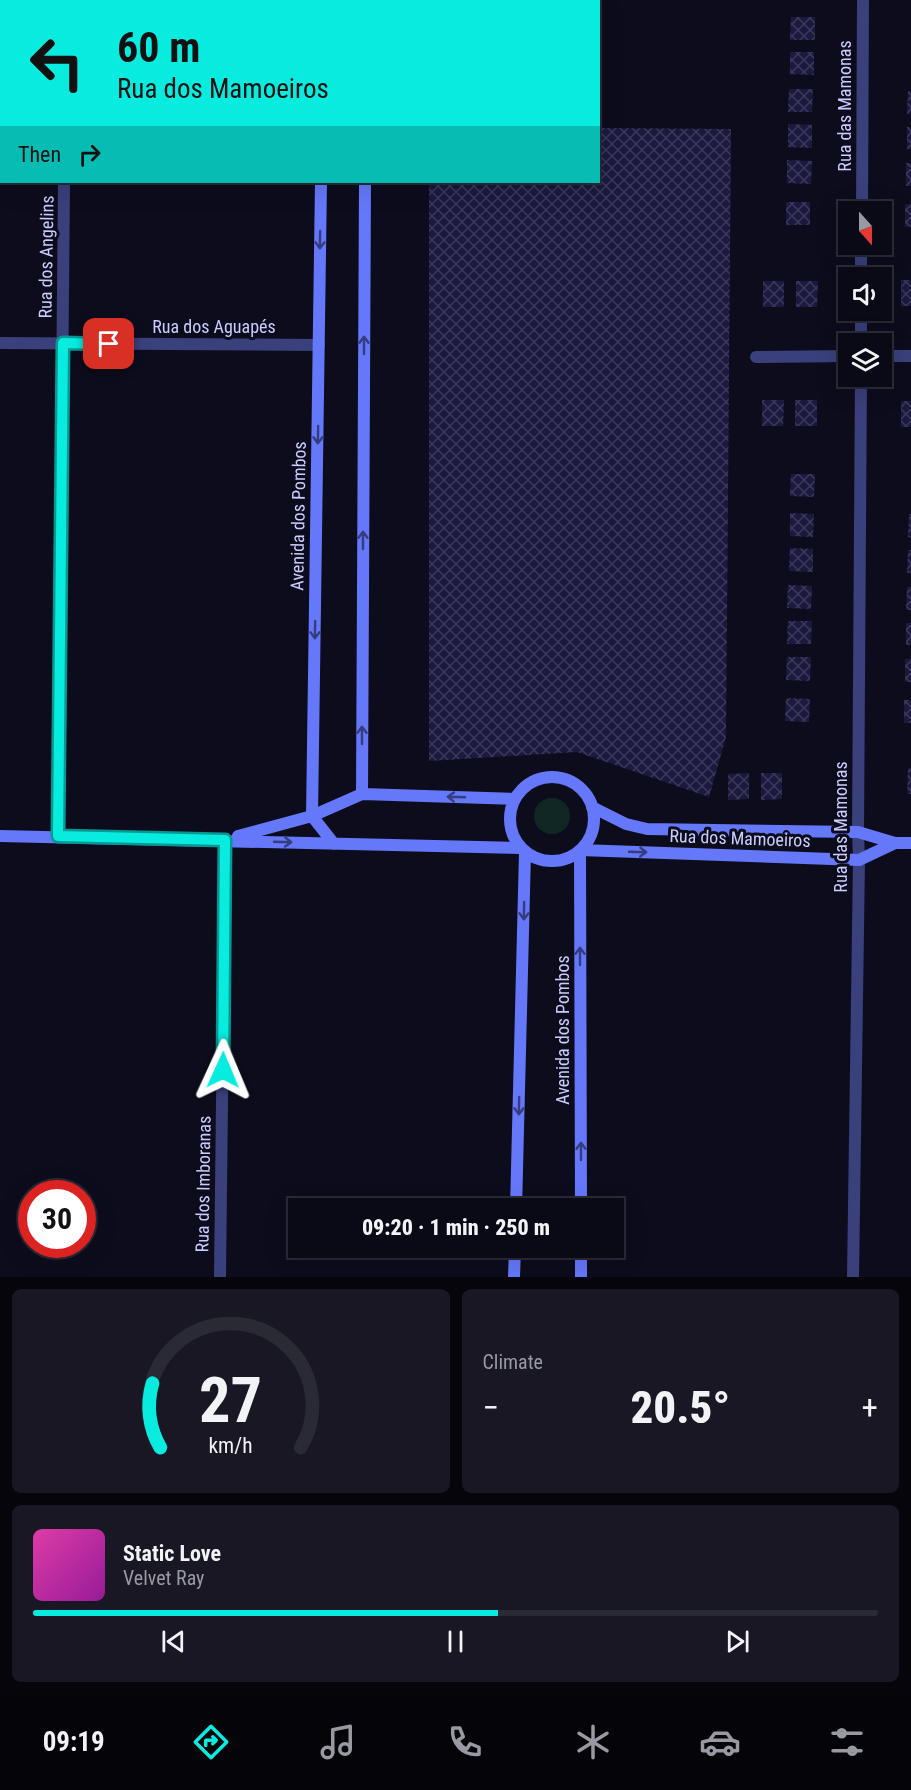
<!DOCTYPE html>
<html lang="en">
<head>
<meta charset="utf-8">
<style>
  body { margin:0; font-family:"Roboto Condensed",sans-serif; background:#181723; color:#f1f3f6; height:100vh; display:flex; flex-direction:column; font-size:22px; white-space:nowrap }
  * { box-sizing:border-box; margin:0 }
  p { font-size:20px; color:#999aa1 }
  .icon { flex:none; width:33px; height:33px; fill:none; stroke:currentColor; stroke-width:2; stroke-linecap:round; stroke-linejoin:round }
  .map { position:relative; height:1277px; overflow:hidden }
  .drawer { display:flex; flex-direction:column; gap:12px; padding:12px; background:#06050c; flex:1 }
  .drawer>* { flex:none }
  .hud { position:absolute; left:0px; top:0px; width:600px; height:183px; box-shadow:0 6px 24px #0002,0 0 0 2px #2a2a35; background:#08ece0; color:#111; overflow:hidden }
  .needle { width:39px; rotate:159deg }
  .tools { position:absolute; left:838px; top:201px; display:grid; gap:12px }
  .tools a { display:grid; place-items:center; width:54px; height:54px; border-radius:0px; background:#0a0916; box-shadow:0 6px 24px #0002,0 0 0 2px #2a2a35; font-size:30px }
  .speed { position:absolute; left:18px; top:1180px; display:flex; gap:12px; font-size:30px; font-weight:700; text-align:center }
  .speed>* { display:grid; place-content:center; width:78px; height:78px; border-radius:50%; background:#0a0916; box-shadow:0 6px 24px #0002,0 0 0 2px #2a2a35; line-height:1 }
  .speed .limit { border:9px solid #d22; background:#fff; color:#111 }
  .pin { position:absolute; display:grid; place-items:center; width:51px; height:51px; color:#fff; margin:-26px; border-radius:12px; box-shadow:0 3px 9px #0006 }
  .me { position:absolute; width:66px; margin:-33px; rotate:1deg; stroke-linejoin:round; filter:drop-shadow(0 0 4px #0008) }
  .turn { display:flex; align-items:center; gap:21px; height:126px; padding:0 18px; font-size:27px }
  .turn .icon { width:78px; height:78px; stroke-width:2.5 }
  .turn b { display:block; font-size:42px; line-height:51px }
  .then { display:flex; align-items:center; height:57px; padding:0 18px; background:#0003; gap:12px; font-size:22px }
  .big { font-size:45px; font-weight:800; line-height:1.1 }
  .drawer .tile { flex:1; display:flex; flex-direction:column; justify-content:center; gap:9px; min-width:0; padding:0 21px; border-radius:9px; background:#181723 }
  .drawer .dial { align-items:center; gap:0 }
  .dial svg { height:156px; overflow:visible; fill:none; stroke:#2a2a35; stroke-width:7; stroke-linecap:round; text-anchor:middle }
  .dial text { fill:#f1f3f6; stroke:none }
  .song { display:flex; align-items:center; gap:18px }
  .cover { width:72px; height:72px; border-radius:9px; background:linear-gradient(135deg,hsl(320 70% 55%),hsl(300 70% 35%)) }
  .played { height:6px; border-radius:3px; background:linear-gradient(90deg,#08ece0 55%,#2a2a35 55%) }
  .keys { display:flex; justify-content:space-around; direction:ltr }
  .heat { display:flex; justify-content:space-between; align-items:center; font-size:33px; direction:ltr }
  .drawer .tiles { flex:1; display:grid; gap:12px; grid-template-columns:1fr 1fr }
  .tile:last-child { grid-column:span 2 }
  .trip { position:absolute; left:288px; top:1198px; width:336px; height:60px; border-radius:0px; background:#0a0916; box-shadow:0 6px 24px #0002,0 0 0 2px #2a2a35; font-weight:800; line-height:60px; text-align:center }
  .tab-bar { display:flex; height:96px; justify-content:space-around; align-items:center; background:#040409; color:#999aa1 }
  .tab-bar .icon { width:42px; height:42px }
  .tab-bar .current { color:#08ece0 }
  .tab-bar b { font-size:27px; color:#f1f3f6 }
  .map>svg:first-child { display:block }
  .grass { fill:#102723 }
  .building { fill:url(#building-cross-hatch) }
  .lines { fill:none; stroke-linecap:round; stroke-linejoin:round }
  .street { stroke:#39407b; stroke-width:12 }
  .secondary { stroke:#6578fa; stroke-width:12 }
  .oneway { stroke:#353d80 }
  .route-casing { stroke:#059992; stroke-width:15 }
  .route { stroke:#08ece0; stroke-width:10 }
  .labels { text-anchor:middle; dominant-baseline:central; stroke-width:6; stroke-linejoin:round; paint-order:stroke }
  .street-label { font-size:18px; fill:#caccfd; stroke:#0d0c1d }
</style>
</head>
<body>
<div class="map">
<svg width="911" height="1277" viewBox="0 0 911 1277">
  <defs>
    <pattern id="building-cross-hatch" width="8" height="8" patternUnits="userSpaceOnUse" patternTransform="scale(1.5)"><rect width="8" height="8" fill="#1b193e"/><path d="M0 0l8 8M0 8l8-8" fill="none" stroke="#3b395b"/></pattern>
  </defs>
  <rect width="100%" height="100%" fill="#0d0c1d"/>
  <path class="grass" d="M534 816a18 18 0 1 1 36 0a18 18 0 1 1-36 0Z"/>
  <path class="building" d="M791,17H815V40H790Z
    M790,52H814V75L790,74Z
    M789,89H813L812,112H788Z
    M908,91H911V114H907Z
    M788,124L812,125V148L788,147Z
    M907,127H911V150L907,149Z
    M598,128L731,129L726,737L709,797L577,752L429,761V182H598Z
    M787,160L812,161L811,184L787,183Z
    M906,163H911V186H906Z
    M786,202H810V225H786Z
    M905,204H911V227H905Z
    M901,280H911V306H901Z
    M763,281H784V307H763Z
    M796,281H818L817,307H796Z
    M762,400H784L783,426H762Z
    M795,400H817V426H795Z
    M901,401H911V427H901Z
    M791,474H815L814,497L790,496Z
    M790,513L814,514L813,537L790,536Z
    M909,514H911V538L908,537Z
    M790,548L813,549V572L789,571Z
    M908,550H911V573H907Z
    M788,585L812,586L811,609L787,608Z
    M907,587H911V610H906Z
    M788,621H812L811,644H787Z
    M906,623H911V645H906Z
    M787,657H811L810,681L786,680Z
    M905,659H911V682H905Z
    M786,698L810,699L809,722L785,721Z
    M904,700H911V723H904Z
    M908,768H911V794H907Z
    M749,773V799L728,800V774Z
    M761,773H782V799L761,800Z"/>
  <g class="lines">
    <path class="street" d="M66,2V0
      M862,212L863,0
      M861,278V244
      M0,343L319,345
      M861,344V310
      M882,356H911
      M756,357L849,356
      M58,836L64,182
      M220,1277L225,840
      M853,1277L859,860L858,832L861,376"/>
    <path class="secondary" d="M322,2V0
      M366,2V0
      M321,182L312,816L334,844
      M510 819a42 42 0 1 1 84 0a42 42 0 1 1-84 0Z
      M362,794L365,182
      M592,807L626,824L647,829L858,832L895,843H911
      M0,836L521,848
      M238,836L312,816L362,794L515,799
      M516,1209L525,852
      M581,1209L580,850L859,860L895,843
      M581,1248V1277
      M514,1277L515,1248"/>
  </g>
  <defs><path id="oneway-shaft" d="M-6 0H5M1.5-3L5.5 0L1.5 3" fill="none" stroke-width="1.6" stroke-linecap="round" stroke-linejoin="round" transform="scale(1.5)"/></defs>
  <g class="oneway">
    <use href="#oneway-shaft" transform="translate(320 240) rotate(91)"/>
    <use href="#oneway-shaft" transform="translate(364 345) rotate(-90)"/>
    <use href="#oneway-shaft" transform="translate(318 435) rotate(91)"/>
    <use href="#oneway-shaft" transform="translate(363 540) rotate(-90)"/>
    <use href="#oneway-shaft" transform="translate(315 630) rotate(91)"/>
    <use href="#oneway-shaft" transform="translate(362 735) rotate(-90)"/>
    <use href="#oneway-shaft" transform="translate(456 797) rotate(-178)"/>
    <use href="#oneway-shaft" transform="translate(283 842) rotate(2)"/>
    <use href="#oneway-shaft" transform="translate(638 852) rotate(2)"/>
    <use href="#oneway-shaft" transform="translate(524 911) rotate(91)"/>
    <use href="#oneway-shaft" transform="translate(580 956) rotate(-90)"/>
    <use href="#oneway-shaft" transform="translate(519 1106) rotate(91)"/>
    <use href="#oneway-shaft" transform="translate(581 1151) rotate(-90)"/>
  </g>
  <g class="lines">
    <g class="route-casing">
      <path id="route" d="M109,344L63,343L58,836L225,840L223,1070"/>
    </g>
    <use href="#route" class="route"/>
  </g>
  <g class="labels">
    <g class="street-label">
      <text transform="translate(844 106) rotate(-90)">Rua das Mamonas</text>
      <text transform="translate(46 257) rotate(-89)">Rua dos Angelins</text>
      <text x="214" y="326">Rua dos Aguapés</text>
      <text transform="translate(298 516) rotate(-89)">Avenida dos Pombos</text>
      <text transform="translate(840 827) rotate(-90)">Rua das Mamonas</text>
      <text transform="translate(740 838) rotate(2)">Rua dos Mamoeiros</text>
      <text transform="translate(562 1030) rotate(-90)">Avenida dos Pombos</text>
      <text transform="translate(203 1184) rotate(-89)">Rua dos Imboranas</text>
    </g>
  </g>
</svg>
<div class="tools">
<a><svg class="needle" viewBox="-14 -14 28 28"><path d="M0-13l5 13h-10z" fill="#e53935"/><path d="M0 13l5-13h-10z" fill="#999aa1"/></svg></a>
<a><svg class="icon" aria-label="sound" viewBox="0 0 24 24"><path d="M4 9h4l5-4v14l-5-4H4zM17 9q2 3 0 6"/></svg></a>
<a><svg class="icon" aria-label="layers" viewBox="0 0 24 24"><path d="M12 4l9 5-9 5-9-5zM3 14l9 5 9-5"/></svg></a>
</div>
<div class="speed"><div class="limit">30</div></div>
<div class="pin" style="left:109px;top:344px;background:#d93025"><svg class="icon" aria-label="arrive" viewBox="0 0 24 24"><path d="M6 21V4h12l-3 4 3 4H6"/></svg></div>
<svg class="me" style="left:223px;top:1070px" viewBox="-20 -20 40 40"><path d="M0-17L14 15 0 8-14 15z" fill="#08ece0" stroke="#fff" stroke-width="4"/></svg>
<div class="trip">09:20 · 1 min · 250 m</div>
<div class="hud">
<div class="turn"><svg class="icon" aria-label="left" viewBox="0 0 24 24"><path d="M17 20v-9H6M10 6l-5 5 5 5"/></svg><div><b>60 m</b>Rua dos Mamoeiros</div></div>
<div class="then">Then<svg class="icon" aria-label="right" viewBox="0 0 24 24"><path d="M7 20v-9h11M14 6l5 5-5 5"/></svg></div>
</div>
</div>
<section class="drawer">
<div class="tiles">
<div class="tile dial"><svg viewBox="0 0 100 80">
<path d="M14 69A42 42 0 1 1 86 69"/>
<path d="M14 69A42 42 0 0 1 10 36" stroke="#08ece0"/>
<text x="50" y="56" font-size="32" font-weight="700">27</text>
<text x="50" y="72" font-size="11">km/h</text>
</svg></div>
<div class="tile"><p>Climate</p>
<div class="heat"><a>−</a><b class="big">20.5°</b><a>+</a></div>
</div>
<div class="tile">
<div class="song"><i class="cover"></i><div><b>Static Love</b><p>Velvet Ray</p></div></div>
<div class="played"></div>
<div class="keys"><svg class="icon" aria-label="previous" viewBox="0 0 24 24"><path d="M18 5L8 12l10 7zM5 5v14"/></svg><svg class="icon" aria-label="pause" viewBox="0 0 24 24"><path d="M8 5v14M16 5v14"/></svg><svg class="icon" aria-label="next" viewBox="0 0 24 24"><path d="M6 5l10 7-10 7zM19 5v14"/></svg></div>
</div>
</div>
</section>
<nav class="tab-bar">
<b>09:19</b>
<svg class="icon current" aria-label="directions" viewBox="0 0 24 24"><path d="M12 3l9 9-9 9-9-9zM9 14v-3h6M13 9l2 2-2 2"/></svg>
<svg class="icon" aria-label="music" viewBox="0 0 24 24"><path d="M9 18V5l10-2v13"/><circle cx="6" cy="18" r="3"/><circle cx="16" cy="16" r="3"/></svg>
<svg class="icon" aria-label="phone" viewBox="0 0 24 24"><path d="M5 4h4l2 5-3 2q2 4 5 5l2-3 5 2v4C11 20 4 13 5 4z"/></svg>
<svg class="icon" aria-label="climate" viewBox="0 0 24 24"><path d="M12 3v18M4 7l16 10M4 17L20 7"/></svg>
<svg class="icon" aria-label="car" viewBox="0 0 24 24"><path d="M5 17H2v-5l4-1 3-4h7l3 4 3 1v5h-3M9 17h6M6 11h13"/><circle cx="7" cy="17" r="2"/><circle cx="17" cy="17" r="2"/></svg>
<svg class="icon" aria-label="filters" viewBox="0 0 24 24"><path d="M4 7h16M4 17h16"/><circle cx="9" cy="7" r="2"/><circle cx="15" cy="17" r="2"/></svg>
</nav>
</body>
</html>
